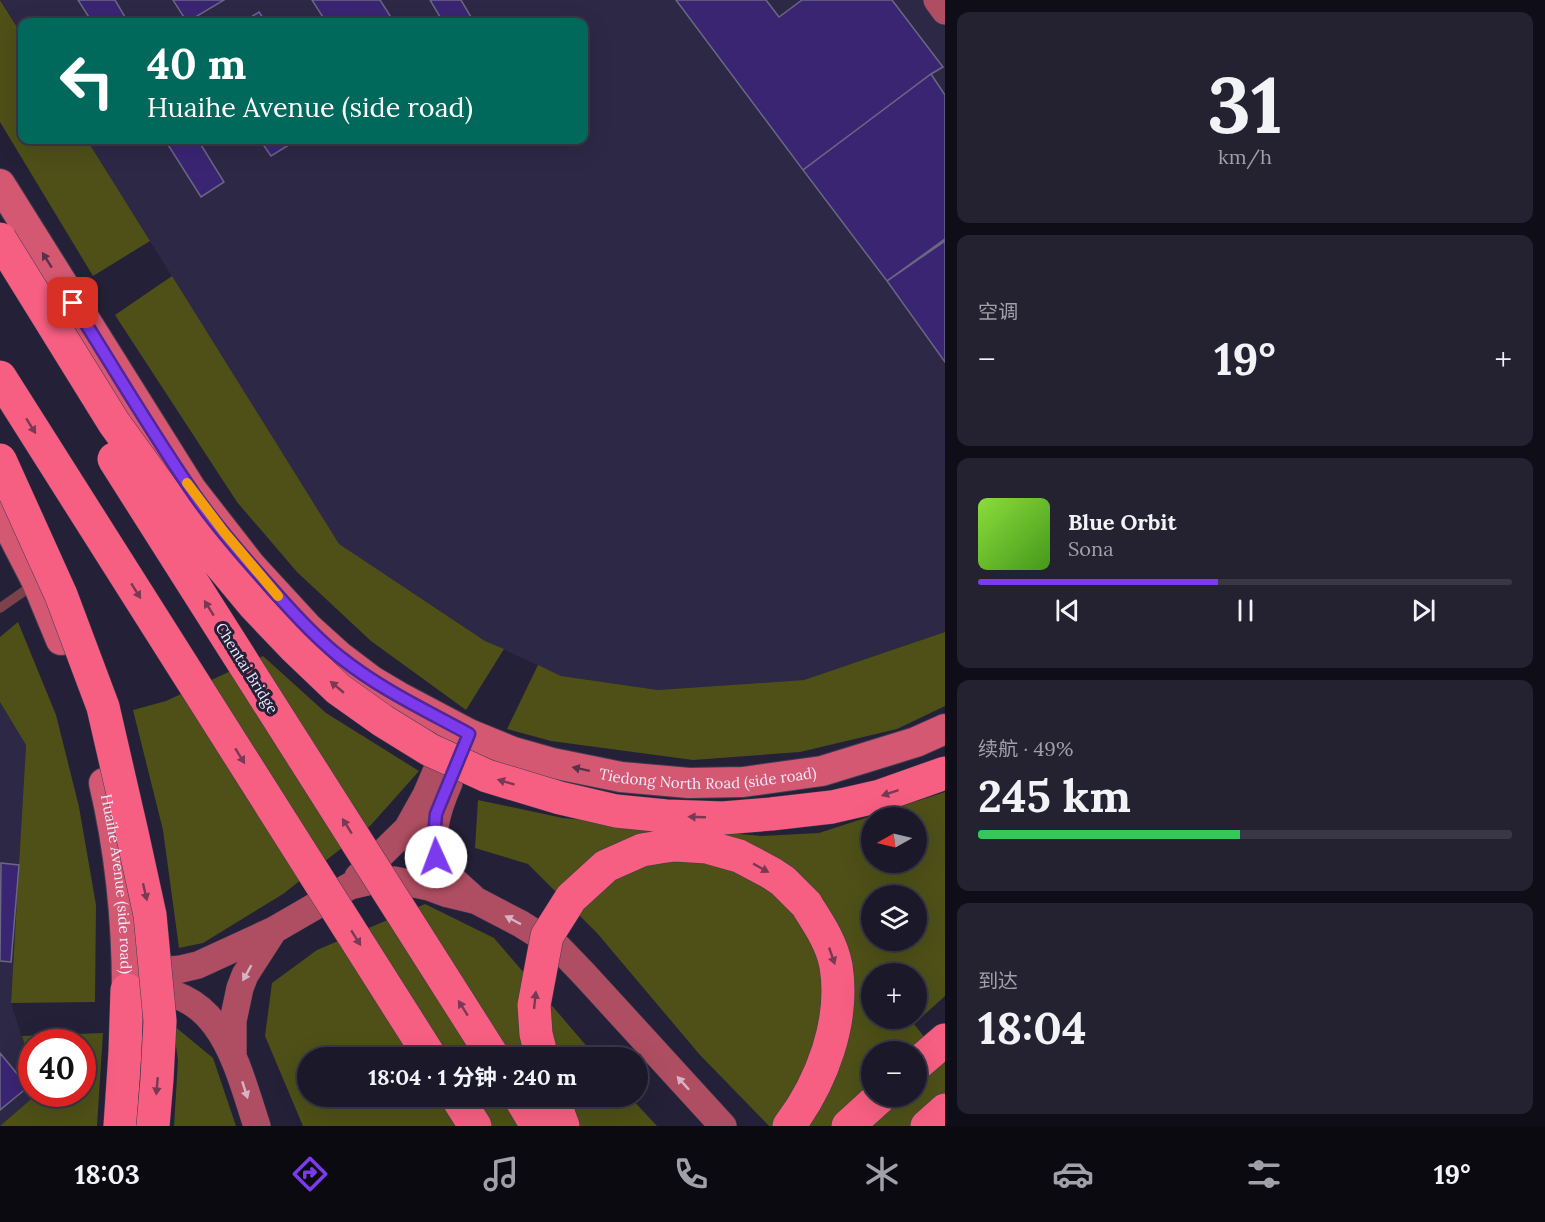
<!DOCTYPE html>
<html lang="zh">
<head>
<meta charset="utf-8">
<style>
  body { margin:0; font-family:Lora,"Noto Sans SC",serif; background:#242131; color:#f1f3f6; height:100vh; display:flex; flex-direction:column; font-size:22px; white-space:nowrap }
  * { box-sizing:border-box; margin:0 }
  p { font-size:20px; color:#a0a0a8 }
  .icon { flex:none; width:33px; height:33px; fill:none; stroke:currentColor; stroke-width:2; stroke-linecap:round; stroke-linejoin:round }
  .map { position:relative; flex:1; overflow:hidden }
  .details { display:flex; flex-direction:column; gap:12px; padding:12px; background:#0f0d17; width:600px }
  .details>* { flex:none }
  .hud { position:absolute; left:18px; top:18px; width:570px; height:126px; border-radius:12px; box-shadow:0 6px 24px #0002,0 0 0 2px #393746; background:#00695c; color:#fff; overflow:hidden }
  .needle { width:39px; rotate:262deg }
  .tools { position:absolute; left:861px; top:807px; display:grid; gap:12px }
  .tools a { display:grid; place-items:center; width:66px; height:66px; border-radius:50%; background:#1b1829; box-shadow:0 6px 24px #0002,0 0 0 2px #393746; font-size:30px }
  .speed { position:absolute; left:18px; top:1029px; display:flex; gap:12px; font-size:30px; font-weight:700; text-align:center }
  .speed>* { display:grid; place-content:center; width:78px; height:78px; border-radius:50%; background:#1b1829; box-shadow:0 6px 24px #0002,0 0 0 2px #393746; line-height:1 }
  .speed .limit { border:9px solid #d22; background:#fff; color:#111 }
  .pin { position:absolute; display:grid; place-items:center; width:51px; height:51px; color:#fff; margin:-26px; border-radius:12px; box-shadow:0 3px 9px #0006 }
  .me { position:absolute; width:66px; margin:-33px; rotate:358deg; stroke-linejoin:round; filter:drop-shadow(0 0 4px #0008) }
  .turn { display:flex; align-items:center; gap:21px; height:126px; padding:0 30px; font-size:27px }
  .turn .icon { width:78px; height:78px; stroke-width:2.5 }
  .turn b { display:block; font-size:42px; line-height:51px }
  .big { font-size:45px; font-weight:700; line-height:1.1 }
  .details .card { flex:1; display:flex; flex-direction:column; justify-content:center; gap:9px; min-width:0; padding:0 21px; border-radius:12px; background:#242131 }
  .details .dial { align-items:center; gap:0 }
  .dial b { font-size:78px; line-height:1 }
  .song { display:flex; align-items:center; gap:18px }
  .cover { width:72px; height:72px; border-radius:9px; background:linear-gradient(135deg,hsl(90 70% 55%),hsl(100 70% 35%)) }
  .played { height:6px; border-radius:3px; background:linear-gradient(90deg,#7c3aed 45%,#393746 45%) }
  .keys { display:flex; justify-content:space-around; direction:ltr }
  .heat { display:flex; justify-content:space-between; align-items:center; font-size:33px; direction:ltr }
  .charge { height:9px; border-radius:4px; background:linear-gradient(90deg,#34c759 49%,#393746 0) }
  .trip { position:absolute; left:297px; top:1047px; width:351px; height:60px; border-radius:30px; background:#1b1829; box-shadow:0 6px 24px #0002,0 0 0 2px #393746; font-weight:700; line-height:60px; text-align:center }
  .dock { display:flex; height:96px; justify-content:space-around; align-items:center; background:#0b0a10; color:#a0a0a8 }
  .dock .icon { width:42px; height:42px }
  .dock .current { color:#7c3aed }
  .dock b { font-size:27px; color:#f1f3f6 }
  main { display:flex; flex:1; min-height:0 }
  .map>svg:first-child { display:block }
  .built { fill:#2d2846 }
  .green { fill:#4e5018; fill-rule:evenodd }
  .building { fill:#3a2573; stroke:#6b6783; stroke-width:1.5 }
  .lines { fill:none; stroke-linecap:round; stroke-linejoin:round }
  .lane-casing { stroke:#403c52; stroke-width:10 }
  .secondary-casing { stroke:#403c52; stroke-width:28 }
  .primary-casing { stroke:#403c52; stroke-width:32 }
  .highway-casing { stroke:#403c52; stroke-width:34 }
  .lane { stroke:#7d414c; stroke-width:9 }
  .secondary { stroke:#af4e62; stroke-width:27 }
  .primary { stroke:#d55872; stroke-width:30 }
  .highway { stroke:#f75f82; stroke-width:33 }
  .highway-bridge-casing { stroke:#403c52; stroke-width:34; stroke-linecap:butt }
  .highway-bridge { stroke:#f75f82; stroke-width:33 }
  .oneway { fill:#593149 }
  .oneway2 { fill:#783955 }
  .oneway3 { fill:#d7b4c5 }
  .route-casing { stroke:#51269a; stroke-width:15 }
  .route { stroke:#7c3aed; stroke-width:10 }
  .slow { stroke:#f59e0b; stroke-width:10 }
  .labels { text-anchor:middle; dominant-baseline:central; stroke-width:6; stroke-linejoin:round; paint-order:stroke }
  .street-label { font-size:15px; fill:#ecebfb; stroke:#242037 }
</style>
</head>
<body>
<main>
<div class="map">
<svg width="945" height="1126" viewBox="0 0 945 1126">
  <rect width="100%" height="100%" fill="#242037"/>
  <path class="built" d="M1,0H945V632L804,680L658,690L561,676L485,641L339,545L87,140H584V22H22V35Z
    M0,702L26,745L11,1003L31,1065L32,1094H37L0,1126Z"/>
  <path class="green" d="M0,0L22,35V140H87L150,241L93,276L0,122Z
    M172,276L339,544L485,641L504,649L466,710L371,641L297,572L237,502L115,315Z
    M18,622L56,715L79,807L96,905L95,1002L11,1003L26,745L0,702V637Z
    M945,632V706L897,729L800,752L693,760L551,741L507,729L538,665L561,676L658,690L804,680Z
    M263,656L326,713L419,771L370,826L283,894L203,943L179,948L163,830L133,710L166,701Z
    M945,792V996L914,1024L945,1063V1126H769L700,1055L597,933L528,864L475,848L478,800L563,818L762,836L819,833ZM872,818H916V862H872ZM872,896H916V940H872ZM872,974H916V1018H872ZM872,1052H916V1096H872Z
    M425,904L494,938L596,1057L308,1058V1096L630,1097L657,1126H303L265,1036L272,983L317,950Z
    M173,1025L213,1058L236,1126H174L178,1060Z
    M103,1033L97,1126H0L37,1094H82V1042H32L31,1065L22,1036Z"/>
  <path class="building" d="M78,0H115L128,22H92Z
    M173,0H224L187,22Z
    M312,0H380L394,22H326Z
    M430,0H461L474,22H443Z
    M676,0H766L779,17L802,0H892L943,67L931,74L803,170Z
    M259,12L266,22H243Z
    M931,74L945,95V241L887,281L803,170Z
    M165,140H198L224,182L201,197Z
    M260,140H297L271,156Z
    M945,239V362L887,281Z
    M1,863L19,865L11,962L0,961Z
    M0,1053L28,1087L0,1110Z"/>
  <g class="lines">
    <g class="lane-casing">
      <path id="lane" d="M0,608L33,585"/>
    </g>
    <g class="secondary-casing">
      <path id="secondary" d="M937,0L945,11
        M449,783C437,810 424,847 446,872C454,882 465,890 473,898
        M358,877L407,829L426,795L450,739
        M137,973L181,969L198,965L274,930
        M137,990C221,986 236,1063 257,1126
        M233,1054V1021L240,988L245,975L274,930L350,886L371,881L394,880L429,887L448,894L477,901L521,924L559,948L584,974L723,1126"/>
    </g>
    <g class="primary-casing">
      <g id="primary">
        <path id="s1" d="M0,184L191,489L251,566L308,628L339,656L372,681L399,697L469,734L513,752L552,763L621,777L689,783L743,782L822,771L916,742L945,729"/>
        <path d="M0,510L37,582L61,640"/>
        <path id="s2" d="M104,783C120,851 127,920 127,990"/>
      </g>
    </g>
    <g class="highway-casing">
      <path id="highway" d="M916,1065L945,1040
        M456,1096L475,1126
        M519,1096L537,1126
        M552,1096L563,1126
        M120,1126L125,1052L127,990
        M789,1126C822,1082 845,1021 836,966C832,943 818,923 806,904
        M848,1126L881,1096
        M927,1126L945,1110"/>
    </g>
    <use href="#lane" class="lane"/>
    <use href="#secondary" class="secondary"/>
    <use href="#primary" class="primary"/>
    <use href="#highway" class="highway"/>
    <g class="highway-bridge-casing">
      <path id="highway-bridge" d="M0,239L114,423L190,528L254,605L293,646L338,689L383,721L430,750L487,776L560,798L616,811L666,816L723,818L771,814L832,807L880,796L945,773
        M0,377L431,1058
        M114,459L494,1058
        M0,460L61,595L103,707L132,833L150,915L160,1021L157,1079L153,1126
        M542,1058L536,1034L534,1005L547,936L571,898L606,866L642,850L660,847L675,845L707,847L739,856L771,873L783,881L806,904"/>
    </g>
    <use href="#highway-bridge" class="highway-bridge"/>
  </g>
  <defs><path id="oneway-solid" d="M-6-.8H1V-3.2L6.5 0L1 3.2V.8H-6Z" transform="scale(1.5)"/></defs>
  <g class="oneway">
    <use href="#oneway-solid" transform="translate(47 260) rotate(-122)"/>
    <use href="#oneway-solid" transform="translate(581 769) rotate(-168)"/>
  </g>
  <g class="oneway2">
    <use href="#oneway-solid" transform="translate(31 426) rotate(58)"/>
    <use href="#oneway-solid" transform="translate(136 591) rotate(58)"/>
    <use href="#oneway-solid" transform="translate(209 608) rotate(-122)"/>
    <use href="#oneway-solid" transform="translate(337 687) rotate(-140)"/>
    <use href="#oneway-solid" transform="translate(240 756) rotate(58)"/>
    <use href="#oneway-solid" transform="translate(506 782) rotate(-163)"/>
    <use href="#oneway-solid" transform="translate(890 793) rotate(162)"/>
    <use href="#oneway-solid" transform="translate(697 817) rotate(-178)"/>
    <use href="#oneway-solid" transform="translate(347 826) rotate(-122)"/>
    <use href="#oneway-solid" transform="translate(761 868) rotate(29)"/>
    <use href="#oneway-solid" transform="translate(145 892) rotate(77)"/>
    <use href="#oneway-solid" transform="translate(356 938) rotate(58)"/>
    <use href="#oneway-solid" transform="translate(832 956) rotate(71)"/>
    <use href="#oneway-solid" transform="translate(535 1000) rotate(-84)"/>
    <use href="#oneway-solid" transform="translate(463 1008) rotate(-122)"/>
    <use href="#oneway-solid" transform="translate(157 1086) rotate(95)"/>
  </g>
  <g class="oneway3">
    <use href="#oneway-solid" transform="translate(513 920) rotate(-152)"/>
    <use href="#oneway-solid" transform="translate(247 973) rotate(119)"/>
    <use href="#oneway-solid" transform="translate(683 1083) rotate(-132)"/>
    <use href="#oneway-solid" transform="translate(245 1090) rotate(72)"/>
  </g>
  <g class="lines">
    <g class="route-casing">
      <path id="route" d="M73,303C112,365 149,428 190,488C214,524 244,558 273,590C294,614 316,638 340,657C380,689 425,710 469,734L436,814L434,837L436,857"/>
    </g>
    <use href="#route" class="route"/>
    <path class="slow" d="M187,483L224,532L278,596"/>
  </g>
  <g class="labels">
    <g class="street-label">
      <text transform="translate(247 668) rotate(58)">Chentai Bridge</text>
      <text stroke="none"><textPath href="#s1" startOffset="981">Tiedong North Road (side road)</textPath></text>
      <text stroke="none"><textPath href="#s2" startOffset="102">Huaihe Avenue (side road)</textPath></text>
    </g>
  </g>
</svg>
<div class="tools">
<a><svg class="needle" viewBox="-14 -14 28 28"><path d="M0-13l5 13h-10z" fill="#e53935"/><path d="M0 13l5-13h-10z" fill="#a0a0a8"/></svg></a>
<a><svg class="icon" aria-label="layers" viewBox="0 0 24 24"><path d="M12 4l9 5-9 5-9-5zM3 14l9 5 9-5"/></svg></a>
<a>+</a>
<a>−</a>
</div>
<div class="speed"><div class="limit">40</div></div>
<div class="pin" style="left:73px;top:303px;background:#d93025"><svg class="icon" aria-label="arrive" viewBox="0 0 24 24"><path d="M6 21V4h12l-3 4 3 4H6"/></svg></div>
<svg class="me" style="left:436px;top:857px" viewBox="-20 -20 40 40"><circle r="19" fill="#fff"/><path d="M0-13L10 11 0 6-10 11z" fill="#7c3aed"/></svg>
<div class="trip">18:04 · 1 分钟 · 240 m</div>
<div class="hud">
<div class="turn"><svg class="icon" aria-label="left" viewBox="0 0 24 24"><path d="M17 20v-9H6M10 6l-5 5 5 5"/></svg><div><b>40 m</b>Huaihe Avenue (side road)</div></div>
</div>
</div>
<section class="details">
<div class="card dial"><b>31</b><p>km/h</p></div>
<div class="card"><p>空调</p>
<div class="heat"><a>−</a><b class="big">19°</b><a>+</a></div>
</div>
<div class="card">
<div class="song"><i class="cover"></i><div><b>Blue Orbit</b><p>Sona</p></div></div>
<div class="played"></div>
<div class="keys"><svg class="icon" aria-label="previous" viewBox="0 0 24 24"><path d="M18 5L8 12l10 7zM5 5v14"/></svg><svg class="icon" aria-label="pause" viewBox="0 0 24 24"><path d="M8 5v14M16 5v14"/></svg><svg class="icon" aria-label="next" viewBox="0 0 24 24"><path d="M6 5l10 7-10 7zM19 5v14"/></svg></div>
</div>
<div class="card"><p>续航 · 49%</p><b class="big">245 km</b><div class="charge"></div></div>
<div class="card"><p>到达</p><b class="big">18:04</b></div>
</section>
</main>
<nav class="dock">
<b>18:03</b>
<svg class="icon current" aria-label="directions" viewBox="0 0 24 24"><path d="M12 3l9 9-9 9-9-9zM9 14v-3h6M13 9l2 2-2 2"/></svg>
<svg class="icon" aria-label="music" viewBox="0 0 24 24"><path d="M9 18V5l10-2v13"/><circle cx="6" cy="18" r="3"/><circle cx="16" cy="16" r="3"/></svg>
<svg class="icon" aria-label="phone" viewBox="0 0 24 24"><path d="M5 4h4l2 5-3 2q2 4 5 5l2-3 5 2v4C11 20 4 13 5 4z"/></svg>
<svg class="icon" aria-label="climate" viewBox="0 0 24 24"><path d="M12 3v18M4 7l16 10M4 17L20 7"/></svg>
<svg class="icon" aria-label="car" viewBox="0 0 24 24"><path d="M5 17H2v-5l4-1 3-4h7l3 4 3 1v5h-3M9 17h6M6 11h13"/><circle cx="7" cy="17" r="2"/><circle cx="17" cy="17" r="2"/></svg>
<svg class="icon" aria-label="filters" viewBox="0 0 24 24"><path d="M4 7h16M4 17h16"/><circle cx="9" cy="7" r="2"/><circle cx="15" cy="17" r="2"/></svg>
<b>19°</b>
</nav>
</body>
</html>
